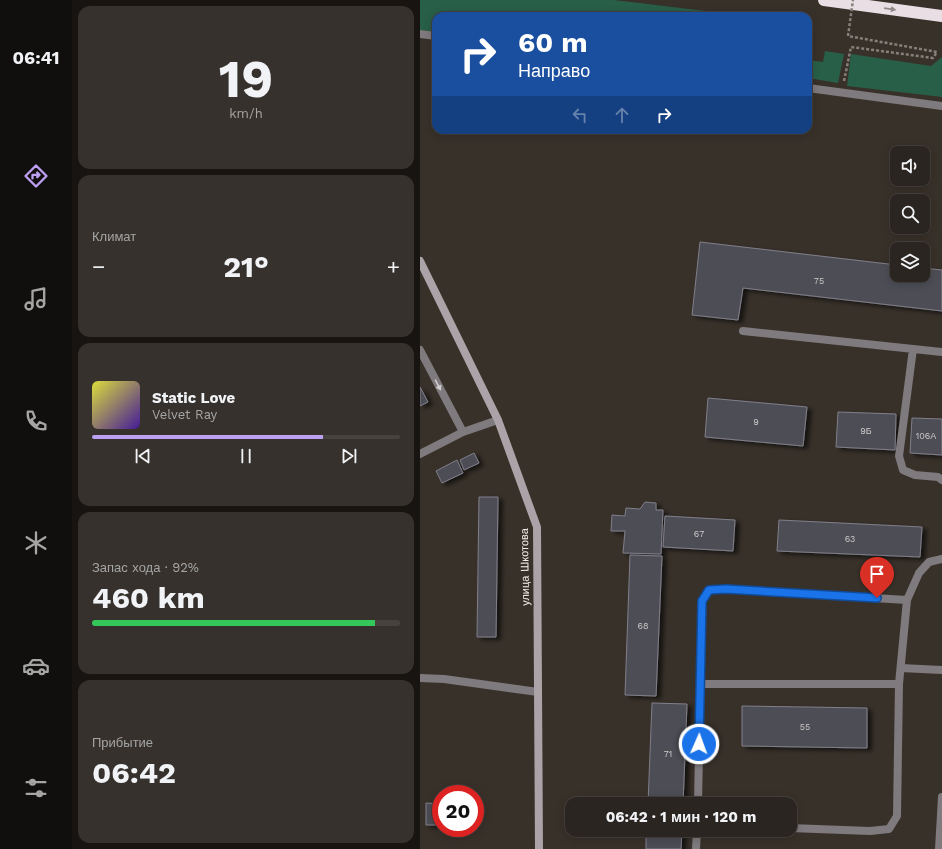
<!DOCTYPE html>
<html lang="ru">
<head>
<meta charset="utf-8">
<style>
  body { margin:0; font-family:"Work Sans",sans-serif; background:#36312d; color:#f1f3f6; height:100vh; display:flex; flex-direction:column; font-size:15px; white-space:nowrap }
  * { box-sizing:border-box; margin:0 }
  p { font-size:13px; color:#a5a5a5 }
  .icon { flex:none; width:22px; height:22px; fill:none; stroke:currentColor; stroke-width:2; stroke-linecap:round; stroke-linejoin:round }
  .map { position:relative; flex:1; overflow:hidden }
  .sheet { display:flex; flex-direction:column; gap:6px; padding:6px; background:#171412; width:348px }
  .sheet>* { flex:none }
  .hud { position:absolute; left:12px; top:12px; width:380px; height:122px; border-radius:12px; box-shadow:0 2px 10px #0003,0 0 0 1px #46423e; background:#1a4fa0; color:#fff; overflow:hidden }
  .tools { position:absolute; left:470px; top:146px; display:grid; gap:8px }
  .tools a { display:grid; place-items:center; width:40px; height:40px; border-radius:8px; background:#2a2520; box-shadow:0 2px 10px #0003,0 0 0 1px #46423e; font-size:20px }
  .speed { position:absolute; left:12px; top:785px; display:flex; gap:8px; font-size:20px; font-weight:700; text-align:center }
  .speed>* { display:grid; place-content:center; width:52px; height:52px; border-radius:50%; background:#2a2520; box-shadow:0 2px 10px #0003,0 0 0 1px #46423e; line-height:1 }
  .speed .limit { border:6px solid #d22; background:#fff; color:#111 }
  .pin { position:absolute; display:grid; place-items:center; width:34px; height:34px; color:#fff; margin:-41px -17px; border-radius:50% 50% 50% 0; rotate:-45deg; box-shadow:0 0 4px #0007 }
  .pin .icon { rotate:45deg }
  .me { position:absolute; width:44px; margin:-22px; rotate:2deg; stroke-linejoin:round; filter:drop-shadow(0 0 3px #0008) }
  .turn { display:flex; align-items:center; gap:14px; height:84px; padding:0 20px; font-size:18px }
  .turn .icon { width:52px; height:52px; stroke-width:2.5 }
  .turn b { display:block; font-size:28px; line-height:34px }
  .lanes { display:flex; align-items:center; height:38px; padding:0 20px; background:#0003; justify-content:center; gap:20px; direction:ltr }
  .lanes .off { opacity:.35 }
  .big { font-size:30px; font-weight:700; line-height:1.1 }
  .sheet .widget { flex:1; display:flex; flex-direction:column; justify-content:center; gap:6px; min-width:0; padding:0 14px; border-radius:12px; background:#36312d }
  .sheet .dial { align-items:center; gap:0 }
  .dial b { font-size:52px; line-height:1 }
  .song { display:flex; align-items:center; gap:12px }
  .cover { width:48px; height:48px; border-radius:6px; background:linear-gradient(135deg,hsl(60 70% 55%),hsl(260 70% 35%)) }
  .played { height:4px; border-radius:2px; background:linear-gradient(90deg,#bca0f2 75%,#46423e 75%) }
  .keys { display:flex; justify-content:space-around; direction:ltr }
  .heat { display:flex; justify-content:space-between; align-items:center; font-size:22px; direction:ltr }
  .charge { height:6px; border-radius:3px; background:linear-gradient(90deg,#34c759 92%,#46423e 0) }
  .trip { position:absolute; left:145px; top:797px; width:232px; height:40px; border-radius:12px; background:#2a2520; box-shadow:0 2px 10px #0003,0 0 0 1px #46423e; font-weight:700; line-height:40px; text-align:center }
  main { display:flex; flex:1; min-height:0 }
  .tabs { display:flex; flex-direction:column; width:72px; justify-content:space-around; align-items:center; background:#110f0d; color:#a5a5a5 }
  .tabs .icon { width:28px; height:28px }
  .tabs .selected { color:#bca0f2 }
  .tabs b { font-size:18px; color:#f1f3f6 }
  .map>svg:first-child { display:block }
  .green { fill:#285f48 }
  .building { fill:#4e4d56; stroke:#807f8a; filter:url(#shadow) }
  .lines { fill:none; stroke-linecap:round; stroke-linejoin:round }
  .path { stroke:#86807a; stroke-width:2.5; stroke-dasharray:3 2; stroke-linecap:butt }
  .lane { stroke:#7f7a7d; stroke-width:8 }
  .street { stroke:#7f7a7d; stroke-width:8 }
  .secondary { stroke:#aaa3a7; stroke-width:8 }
  .highway { stroke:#eadee5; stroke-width:12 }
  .path-bridge { stroke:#86807a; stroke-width:2.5; stroke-dasharray:3 2; stroke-linecap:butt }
  .oneway { fill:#918888 }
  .oneway2 { fill:#d3cecc }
  .route-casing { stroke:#114b97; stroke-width:10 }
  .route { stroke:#1a73e8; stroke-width:7 }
  .labels { text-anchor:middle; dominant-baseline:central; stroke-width:4; stroke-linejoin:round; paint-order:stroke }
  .number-label { font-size:9px; fill:#cdc9c8 }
  .street-label { font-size:11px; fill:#f7f2ee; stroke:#38312a }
</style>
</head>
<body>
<main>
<nav class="tabs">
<b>06:41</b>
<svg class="icon selected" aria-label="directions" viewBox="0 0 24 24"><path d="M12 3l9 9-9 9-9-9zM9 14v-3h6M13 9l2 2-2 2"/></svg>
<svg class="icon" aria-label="music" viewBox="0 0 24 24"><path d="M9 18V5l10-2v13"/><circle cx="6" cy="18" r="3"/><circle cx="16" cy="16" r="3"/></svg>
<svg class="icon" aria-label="phone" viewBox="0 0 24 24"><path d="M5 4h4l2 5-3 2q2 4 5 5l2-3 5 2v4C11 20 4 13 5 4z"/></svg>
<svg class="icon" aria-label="climate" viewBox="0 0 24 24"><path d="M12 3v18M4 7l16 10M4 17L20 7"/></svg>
<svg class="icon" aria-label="car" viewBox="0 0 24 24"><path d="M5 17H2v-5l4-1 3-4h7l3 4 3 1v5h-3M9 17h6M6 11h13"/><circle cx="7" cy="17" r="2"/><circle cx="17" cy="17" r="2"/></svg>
<svg class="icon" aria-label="filters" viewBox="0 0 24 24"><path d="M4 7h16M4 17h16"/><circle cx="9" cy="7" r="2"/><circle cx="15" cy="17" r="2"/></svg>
</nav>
<section class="sheet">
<div class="widget dial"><b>19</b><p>km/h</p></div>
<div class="widget"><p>Климат</p>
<div class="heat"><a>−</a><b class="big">21°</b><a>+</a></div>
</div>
<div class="widget">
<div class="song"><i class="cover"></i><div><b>Static Love</b><p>Velvet Ray</p></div></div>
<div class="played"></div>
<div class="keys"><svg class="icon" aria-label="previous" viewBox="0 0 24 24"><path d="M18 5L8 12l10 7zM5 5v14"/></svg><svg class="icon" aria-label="pause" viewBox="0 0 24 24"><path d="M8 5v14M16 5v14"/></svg><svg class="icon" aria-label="next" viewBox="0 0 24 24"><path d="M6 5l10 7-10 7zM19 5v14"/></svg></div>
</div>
<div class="widget"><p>Запас хода · 92%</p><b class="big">460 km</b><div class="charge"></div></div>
<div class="widget"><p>Прибытие</p><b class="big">06:42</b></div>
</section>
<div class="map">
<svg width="522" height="849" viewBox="0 0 522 849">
  <defs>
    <filter id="shadow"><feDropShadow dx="4.5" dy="2.5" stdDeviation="2" flood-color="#0009"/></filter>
  </defs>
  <rect width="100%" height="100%" fill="#38312a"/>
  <path class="green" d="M0,0H194L327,16H16V32L0,30Z
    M405,51L424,54L418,83L388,78V60L403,62Z
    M431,54L511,66L522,57V97L427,86Z"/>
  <path class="building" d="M280,242L477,265V275H503V268L522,270V311L323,288L318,320L272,315Z
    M0,387L8,402L0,406Z
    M288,398L387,407L383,446L285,437Z
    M418,412L476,414L475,450L416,447Z
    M492,418L522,419V455L490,453Z
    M54,453L59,463L44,470L40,460Z
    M37,460L43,473L22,483L16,471Z
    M59,497H78L76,637H57Z
    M225,502L236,503V510H243L241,554L203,553L205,531H191L192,515L205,516L206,508L220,509Z
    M245,516L315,520L313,551L243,547Z
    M359,520L502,527L500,557L357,551Z
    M210,555L242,556L236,696L205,695Z
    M232,703L267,704L263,804H228Z
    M322,706L447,708V748L322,746Z
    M6,803L21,804V825H6Z
    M226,830H262L261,849H226Z"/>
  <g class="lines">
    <path class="path" d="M424,81L431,47L513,58L517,52L428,36"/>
    <path class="lane" d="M323,331L522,352
      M493,349L479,456L483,470L495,475L518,477L522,480
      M0,350L43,432L78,420
      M0,454L43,432
      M487,600L499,573L509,562L522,559
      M481,668L522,670
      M0,678L24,679L118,692
      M281,684H479
      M278,804L282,601L289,590L306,589L487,600L479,684L477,816L469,829L450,831L370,828
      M276,849L277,830
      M519,849L522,797"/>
    <path class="street" d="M0,34L16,36
      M388,88L522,106"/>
    <path class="secondary" d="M0,261L78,420L117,527L119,849"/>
    <path class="highway" d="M404,0L522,16"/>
    <path class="path-bridge" d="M428,36L433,0"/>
  </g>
  <defs><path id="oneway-solid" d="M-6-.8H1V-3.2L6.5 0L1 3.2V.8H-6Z"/></defs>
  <use class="oneway" href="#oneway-solid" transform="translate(470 9) rotate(8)"/>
  <use class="oneway2" href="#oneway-solid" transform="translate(18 385) rotate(62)"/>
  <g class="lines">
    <g class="route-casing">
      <path id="route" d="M279,744L282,601L289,590L306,589L457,598"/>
    </g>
    <use href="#route" class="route"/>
  </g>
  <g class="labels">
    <g class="number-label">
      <text x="399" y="281">75</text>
      <text x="336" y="422">9</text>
      <text x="446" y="431">9Б</text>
      <text x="506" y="436">106А</text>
      <text x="279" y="534">67</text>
      <text x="430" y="539">63</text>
      <text x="223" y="626">68</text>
      <text x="385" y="727">55</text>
      <text x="248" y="754">71</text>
    </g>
    <g class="street-label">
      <text transform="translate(105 567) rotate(-91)">улица Шкотова</text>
    </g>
  </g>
</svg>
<div class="tools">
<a><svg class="icon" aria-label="sound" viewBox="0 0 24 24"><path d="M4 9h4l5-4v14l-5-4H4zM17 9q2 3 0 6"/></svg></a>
<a><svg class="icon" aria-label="search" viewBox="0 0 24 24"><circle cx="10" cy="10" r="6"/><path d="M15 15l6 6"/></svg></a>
<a><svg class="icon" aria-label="layers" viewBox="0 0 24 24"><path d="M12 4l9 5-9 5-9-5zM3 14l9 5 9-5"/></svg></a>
</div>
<div class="speed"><div class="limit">20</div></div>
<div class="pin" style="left:457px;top:598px;background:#d93025"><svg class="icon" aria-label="arrive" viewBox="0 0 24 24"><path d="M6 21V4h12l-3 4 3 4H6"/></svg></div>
<svg class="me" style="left:279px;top:744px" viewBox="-20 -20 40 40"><circle r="17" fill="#1a73e8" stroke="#fff" stroke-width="3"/><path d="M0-11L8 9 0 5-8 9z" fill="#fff"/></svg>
<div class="trip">06:42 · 1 мин · 120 m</div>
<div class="hud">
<div class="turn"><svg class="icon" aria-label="right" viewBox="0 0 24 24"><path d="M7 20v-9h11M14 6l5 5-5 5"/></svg><div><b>60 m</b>Направо</div></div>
<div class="lanes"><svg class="icon off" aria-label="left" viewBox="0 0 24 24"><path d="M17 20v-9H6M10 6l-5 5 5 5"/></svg><svg class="icon off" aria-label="ahead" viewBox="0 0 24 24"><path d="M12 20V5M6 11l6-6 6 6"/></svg><svg class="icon" aria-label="right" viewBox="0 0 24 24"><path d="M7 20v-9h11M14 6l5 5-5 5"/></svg></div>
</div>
</div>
</main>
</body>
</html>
